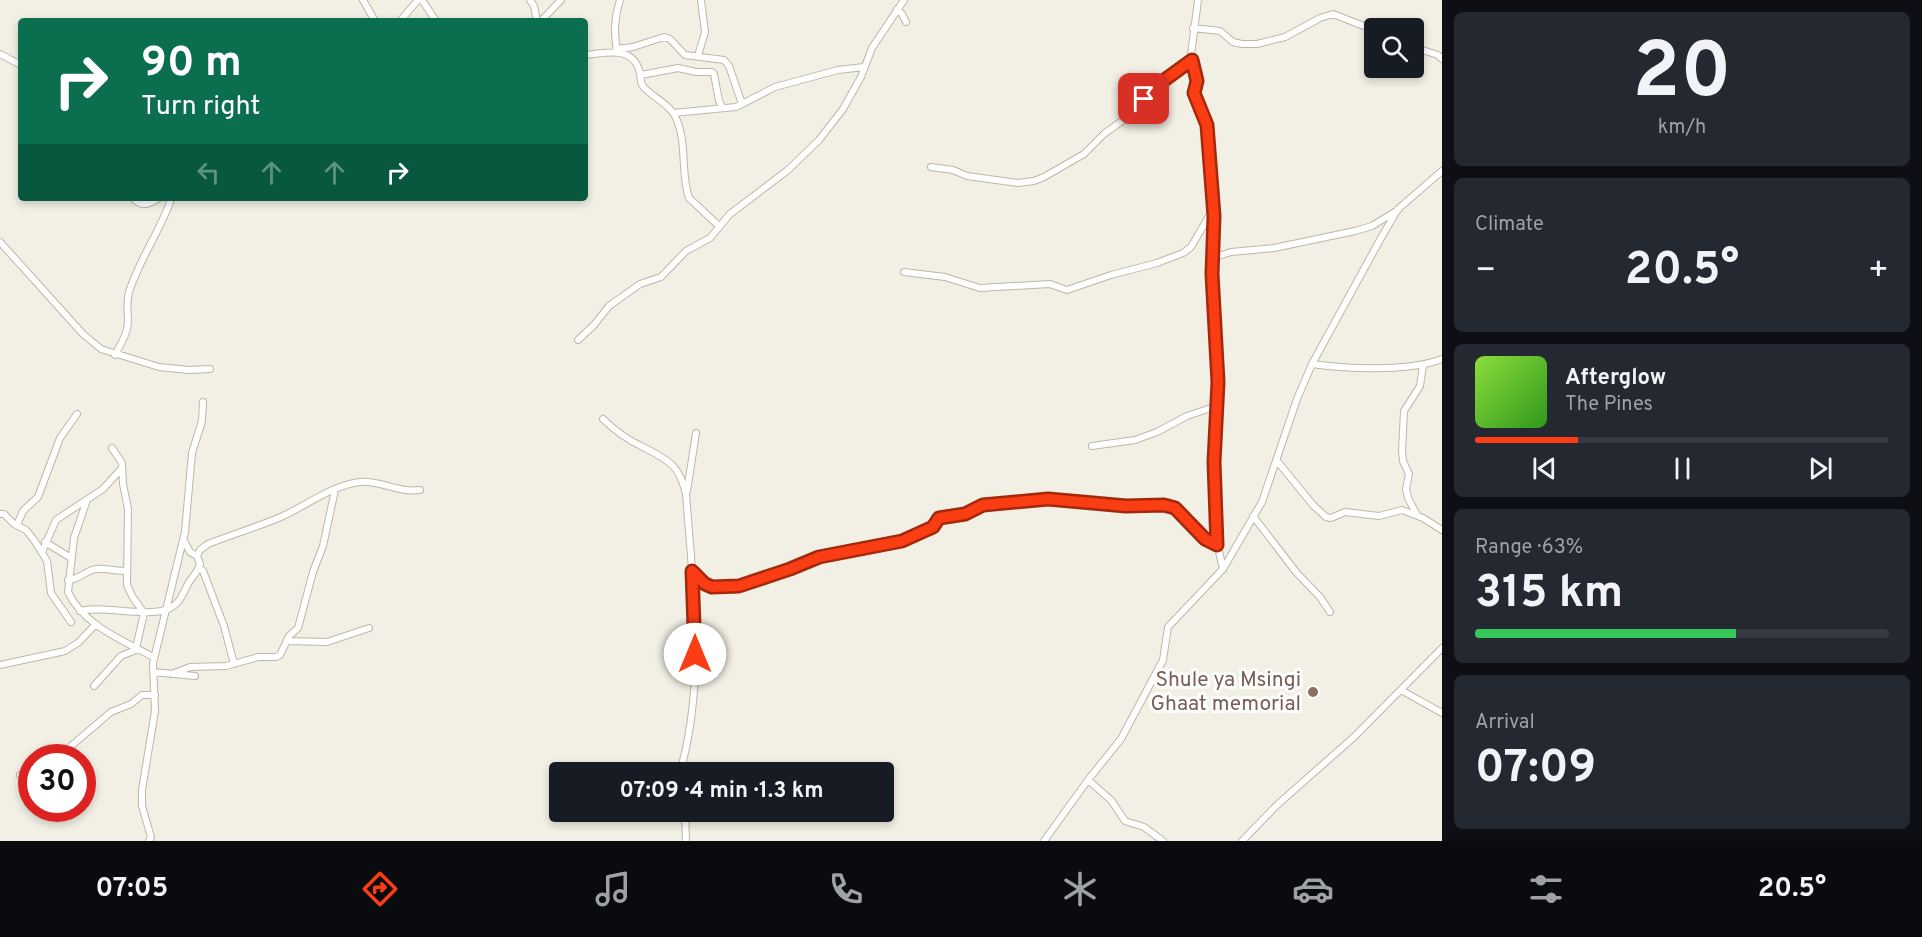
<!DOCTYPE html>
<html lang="en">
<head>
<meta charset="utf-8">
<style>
  body { margin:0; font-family:Overpass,sans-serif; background:#242831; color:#f1f3f6; height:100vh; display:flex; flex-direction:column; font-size:22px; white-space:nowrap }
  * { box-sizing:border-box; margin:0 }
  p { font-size:20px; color:#9ea1a6 }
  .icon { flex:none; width:33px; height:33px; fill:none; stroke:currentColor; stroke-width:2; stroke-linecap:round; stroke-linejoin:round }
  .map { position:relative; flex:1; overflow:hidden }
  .sheet { display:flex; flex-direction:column; gap:12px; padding:12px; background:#0d0f14; width:480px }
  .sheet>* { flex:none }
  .top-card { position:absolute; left:18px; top:18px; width:570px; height:183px; border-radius:6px; box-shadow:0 3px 9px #0003; background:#0b6e4f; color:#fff; overflow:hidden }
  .controls { position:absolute; left:1364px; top:18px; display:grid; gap:12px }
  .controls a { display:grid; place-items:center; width:60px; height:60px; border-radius:6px; background:#171b24; box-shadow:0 3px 9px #0003; font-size:30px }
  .speed { position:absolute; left:18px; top:744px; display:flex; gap:12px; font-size:30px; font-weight:700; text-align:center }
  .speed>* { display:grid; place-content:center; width:78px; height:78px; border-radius:50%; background:#171b24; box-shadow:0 3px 9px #0003; line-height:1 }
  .speed .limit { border:9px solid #d22; background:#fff; color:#111 }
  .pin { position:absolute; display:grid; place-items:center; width:51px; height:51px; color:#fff; margin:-26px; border-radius:12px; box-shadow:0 3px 9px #0006 }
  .me { position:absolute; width:66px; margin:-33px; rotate:0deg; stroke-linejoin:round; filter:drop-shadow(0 0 4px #0008) }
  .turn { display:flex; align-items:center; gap:21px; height:126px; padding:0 24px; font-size:27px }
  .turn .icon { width:78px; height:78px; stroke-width:2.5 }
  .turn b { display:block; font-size:42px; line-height:51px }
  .lanes { display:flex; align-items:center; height:57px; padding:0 24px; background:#0003; justify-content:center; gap:30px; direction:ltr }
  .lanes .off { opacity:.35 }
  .big { font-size:45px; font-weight:700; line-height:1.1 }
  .sheet .widget { flex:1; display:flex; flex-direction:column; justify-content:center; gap:9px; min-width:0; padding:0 21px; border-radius:9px; background:#242831 }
  .sheet .dial { align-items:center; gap:0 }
  .dial b { font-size:78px; line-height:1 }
  .song { display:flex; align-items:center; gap:18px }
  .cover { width:72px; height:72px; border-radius:9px; background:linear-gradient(135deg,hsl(90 70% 55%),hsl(110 70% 35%)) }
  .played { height:6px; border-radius:3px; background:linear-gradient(90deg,#fb3d13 25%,#363941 25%) }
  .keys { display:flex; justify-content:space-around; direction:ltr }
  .heat { display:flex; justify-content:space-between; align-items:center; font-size:33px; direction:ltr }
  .charge { height:9px; border-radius:4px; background:linear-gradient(90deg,#34c759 63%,#363941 0) }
  .trip { position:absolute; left:549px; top:762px; width:345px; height:60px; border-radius:6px; background:#171b24; box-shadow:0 3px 9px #0003; font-weight:700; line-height:60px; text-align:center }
  .tabs { display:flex; height:96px; justify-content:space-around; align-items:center; background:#090b0e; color:#9ea1a6 }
  .tabs .icon { width:42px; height:42px }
  .tabs .active { color:#fb3d13 }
  .tabs b { font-size:27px; color:#f1f3f6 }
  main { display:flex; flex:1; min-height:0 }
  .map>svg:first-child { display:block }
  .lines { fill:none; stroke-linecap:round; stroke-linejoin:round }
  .street-casing { stroke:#beb7a7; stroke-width:8 }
  .street { stroke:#fff; stroke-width:6 }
  .route-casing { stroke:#a3280c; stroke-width:15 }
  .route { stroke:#fb3d13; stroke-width:10 }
  .education-dot { fill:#8d6e63; stroke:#fff; stroke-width:2 }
  .labels { text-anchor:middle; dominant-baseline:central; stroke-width:6; stroke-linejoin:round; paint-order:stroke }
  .education-label { font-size:21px; fill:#785e54; stroke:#fff; text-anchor:end }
</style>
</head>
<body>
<main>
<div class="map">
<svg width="1442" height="841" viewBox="0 0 1442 841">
  <rect width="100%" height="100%" fill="#f2efe4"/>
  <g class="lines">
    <g class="street-casing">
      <path id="street" d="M363,0L375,21
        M422,0L436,21
        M530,0L534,6L537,21
        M1198,0L1191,55L1197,81L1194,93L1207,125L1214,216L1212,274L1218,382L1214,462V497L1216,538L1223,569
        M897,9L902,14L906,22
        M400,21L418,0
        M541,21L561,0
        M1193,28L1220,31L1233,42L1242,44H1257L1285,37L1320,18L1333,14L1374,30
        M1413,47L1438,55L1442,59
        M617,49L633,47L664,37L670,39L685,55L724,60L729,66L742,104
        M617,52C614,33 614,18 620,0
        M0,54L21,65
        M585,55C602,54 629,45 638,67C641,73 640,80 642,85C648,95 669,103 675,116C688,142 680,172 689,198L719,226
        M698,56L705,32L701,0
        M641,75L678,68L696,72H712L714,74L719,101L723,108
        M673,113L736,107L775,87L838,70L864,67
        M931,167L953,170L967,176L1018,183L1034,181L1044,177L1084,154L1104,134L1130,115L1163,81L1192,60
        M133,198C142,208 149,204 159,198
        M0,242L83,334L101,349L159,367L189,370L210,369
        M1212,258L1231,252L1274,248L1355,231L1372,226L1398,210
        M904,272L945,277L980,288L1050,284L1067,290L1111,275L1157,263L1183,253L1191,247L1212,211
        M578,340L594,325L609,306L640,284L661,277L686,251L710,238L730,214L788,170L819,140L843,109L861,77L872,48L904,0
        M115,355C119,347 125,338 127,329C130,318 125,307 129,292C139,260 159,233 170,202L168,198
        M1312,364C1348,369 1408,372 1442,359
        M603,419C615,431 628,440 643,447C668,460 679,464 686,494C693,587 706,682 680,772
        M1092,446L1135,440L1157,432L1187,416L1217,406
        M112,448L122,463L123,484L128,509L127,585L132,596L144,613L136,648
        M1277,461L1313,505L1326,517L1331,518L1345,512L1379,516L1402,510L1423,518L1442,530
        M687,491L696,433
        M87,500L74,538L68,592C84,626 123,640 153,657
        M0,514H4L14,524L26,530L34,540L47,561L51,593L71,622
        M1417,515L1408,498L1406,489L1409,474L1403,461L1402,451L1404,411L1420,386L1423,365
        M1253,516L1296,572L1320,597L1330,612
        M17,525L23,511L38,497L60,438L77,414
        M45,542L71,558
        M42,552L56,520L103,489L122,468
        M197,556L200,550L208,544C233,534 258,527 283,516C307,505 333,485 360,482C379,480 398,493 420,490
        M199,568L203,571L224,626L234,664
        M692,571L705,584L712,587L739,586L790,569L819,557L902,541L933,527L939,518L965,514L983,505L1048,499L1126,506L1164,505L1175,508L1205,539L1217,545
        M68,580C79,580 86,570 96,569C107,567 117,573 127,570
        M80,611C108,604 157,622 176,604C182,598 184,591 188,584C192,577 198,572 200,564L197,556L190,552L184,541
        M287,641L327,642L369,628
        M0,665L65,651L79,642L96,624
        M153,672L195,676
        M172,674L190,667L226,666L258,657H276L280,655L289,636L298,628L313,572L323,546L335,490
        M94,686L121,656L138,649
        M1401,690L1442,713
        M57,758L111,712L131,704L142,695H155
        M20,775L32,771
        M1088,780L1111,800L1125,821L1144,827L1163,841
        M685,812L686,841
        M149,841L151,837L142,806V790L155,711L153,663L185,532L192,453L202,421L203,402
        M1044,841L1088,780L1121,739L1163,660L1168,627L1223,569L1262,502L1297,399L1312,364L1381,238L1398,209L1442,171
        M1242,841L1277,805L1354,737L1442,648"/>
    </g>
    <use href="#street" class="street"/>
  </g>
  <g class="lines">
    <g class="route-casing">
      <path id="route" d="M695,654L692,571L705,584L712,587L739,586L790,569L819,557L902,541L933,527L939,518L965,514L983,505L1048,499L1126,506L1164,505L1175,508L1205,539L1217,545L1214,462L1218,382L1212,274L1214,216L1207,125L1194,93L1197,81L1192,60L1163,81L1144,99"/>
    </g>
    <use href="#route" class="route"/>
  </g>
  <circle class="education-dot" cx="1313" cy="692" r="6"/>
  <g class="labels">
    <g class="education-label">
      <text x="1301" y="680">Shule ya Msingi<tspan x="1301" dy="24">Ghaat memorial</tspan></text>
    </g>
  </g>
</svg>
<div class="controls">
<a><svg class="icon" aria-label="search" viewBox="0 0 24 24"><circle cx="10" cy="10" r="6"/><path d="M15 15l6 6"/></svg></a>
</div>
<div class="speed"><div class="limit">30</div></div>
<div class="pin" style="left:1144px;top:99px;background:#d93025"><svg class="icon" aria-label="arrive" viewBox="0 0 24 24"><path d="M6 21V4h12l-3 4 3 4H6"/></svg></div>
<svg class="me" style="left:695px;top:654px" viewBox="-20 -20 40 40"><circle r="19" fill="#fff"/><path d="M0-13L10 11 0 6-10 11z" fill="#fb3d13"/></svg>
<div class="trip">07:09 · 4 min · 1.3 km</div>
<div class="top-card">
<div class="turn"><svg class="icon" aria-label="right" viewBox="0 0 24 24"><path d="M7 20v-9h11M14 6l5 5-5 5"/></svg><div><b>90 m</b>Turn right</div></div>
<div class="lanes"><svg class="icon off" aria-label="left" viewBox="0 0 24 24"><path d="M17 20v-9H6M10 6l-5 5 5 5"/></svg><svg class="icon off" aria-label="ahead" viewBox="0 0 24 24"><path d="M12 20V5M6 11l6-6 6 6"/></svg><svg class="icon off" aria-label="ahead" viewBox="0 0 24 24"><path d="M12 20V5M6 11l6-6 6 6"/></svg><svg class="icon" aria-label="right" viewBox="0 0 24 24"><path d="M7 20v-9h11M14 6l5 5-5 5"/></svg></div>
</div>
</div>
<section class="sheet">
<div class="widget dial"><b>20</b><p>km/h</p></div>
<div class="widget"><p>Climate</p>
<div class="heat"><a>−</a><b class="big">20.5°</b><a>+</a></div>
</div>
<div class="widget">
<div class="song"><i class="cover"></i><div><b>Afterglow</b><p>The Pines</p></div></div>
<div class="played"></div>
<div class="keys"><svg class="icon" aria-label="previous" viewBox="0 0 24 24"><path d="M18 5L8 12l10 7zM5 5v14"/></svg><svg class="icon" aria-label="pause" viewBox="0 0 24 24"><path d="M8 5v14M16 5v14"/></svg><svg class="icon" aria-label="next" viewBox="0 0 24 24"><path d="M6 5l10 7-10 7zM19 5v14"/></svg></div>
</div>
<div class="widget"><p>Range · 63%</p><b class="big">315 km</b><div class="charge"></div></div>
<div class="widget"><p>Arrival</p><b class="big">07:09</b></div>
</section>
</main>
<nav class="tabs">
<b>07:05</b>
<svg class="icon active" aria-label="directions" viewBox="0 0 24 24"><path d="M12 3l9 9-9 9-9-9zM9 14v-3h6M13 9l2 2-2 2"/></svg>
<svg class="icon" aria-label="music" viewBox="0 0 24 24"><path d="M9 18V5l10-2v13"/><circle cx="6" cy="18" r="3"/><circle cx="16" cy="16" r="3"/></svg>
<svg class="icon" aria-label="phone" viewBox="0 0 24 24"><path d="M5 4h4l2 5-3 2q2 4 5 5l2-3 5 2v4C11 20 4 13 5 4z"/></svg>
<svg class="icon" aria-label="climate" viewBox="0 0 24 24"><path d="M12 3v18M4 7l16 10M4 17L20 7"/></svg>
<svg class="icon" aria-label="car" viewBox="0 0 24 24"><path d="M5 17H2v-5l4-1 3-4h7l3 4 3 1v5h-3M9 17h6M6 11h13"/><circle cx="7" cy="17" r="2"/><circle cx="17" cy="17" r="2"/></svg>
<svg class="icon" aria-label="filters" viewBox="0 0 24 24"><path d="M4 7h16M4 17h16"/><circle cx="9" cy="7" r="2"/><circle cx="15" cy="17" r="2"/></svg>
<b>20.5°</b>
</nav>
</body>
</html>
